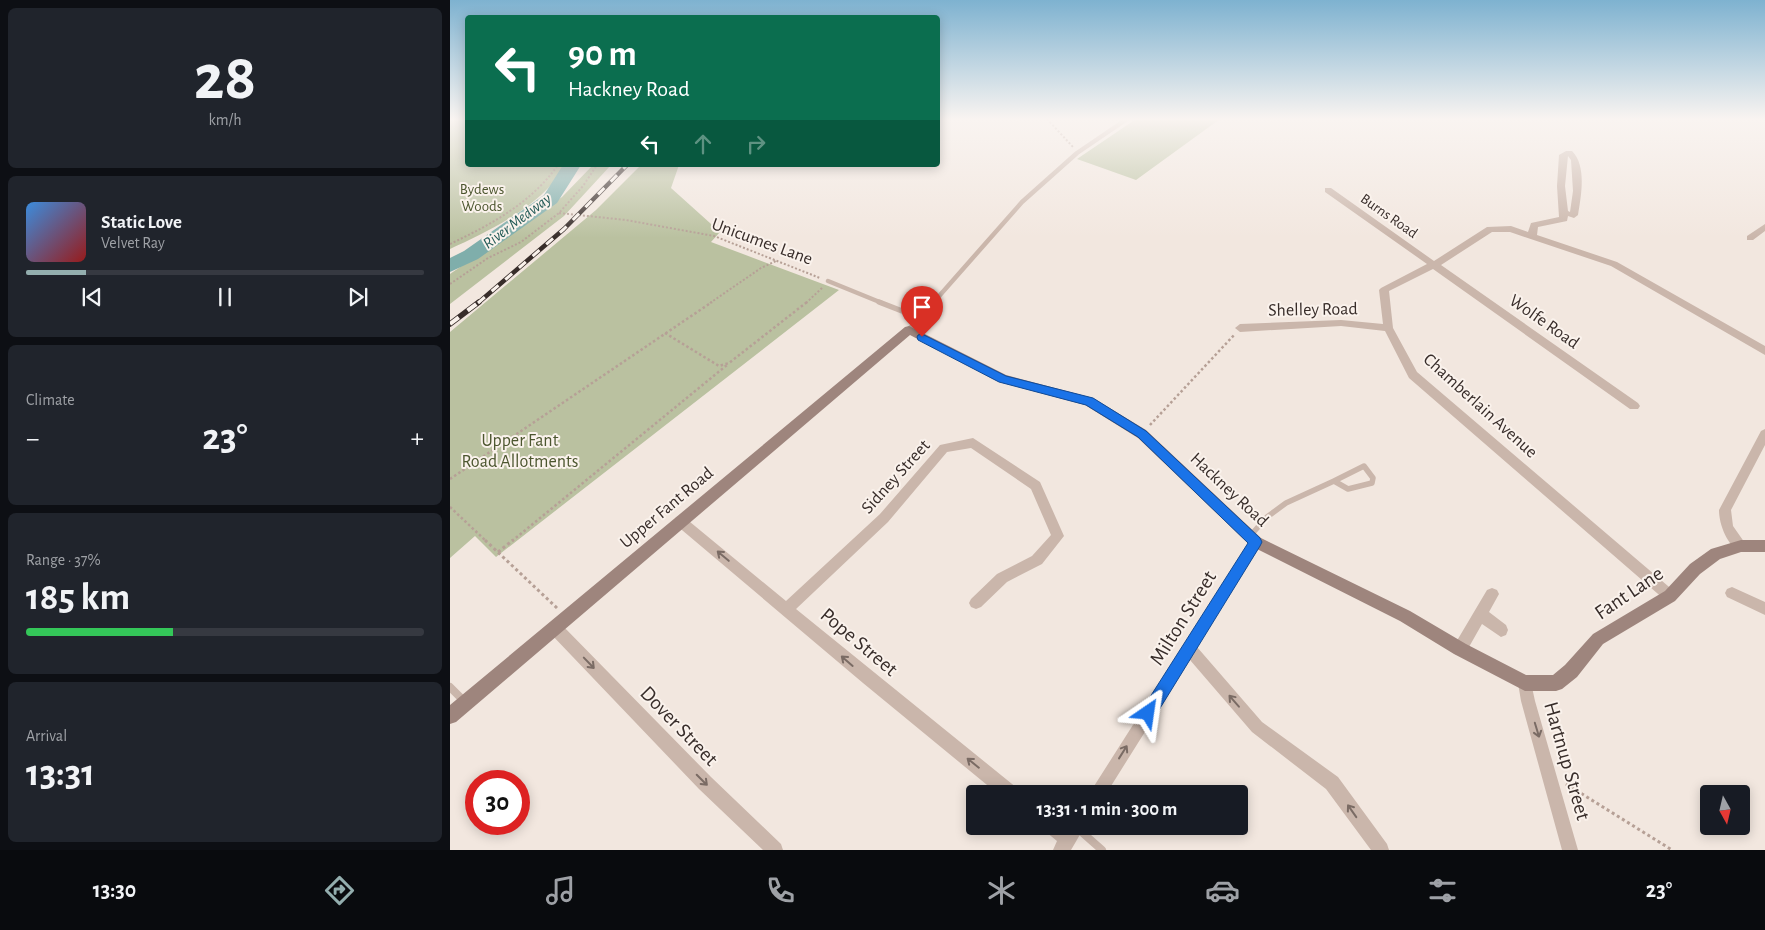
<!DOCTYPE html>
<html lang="en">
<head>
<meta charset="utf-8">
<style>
  body { margin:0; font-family:"Alegreya Sans",sans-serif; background:#20242c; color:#f1f3f6; height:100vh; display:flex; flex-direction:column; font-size:19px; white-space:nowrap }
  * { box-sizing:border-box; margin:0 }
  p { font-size:16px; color:#9ea1a6 }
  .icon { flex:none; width:28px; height:28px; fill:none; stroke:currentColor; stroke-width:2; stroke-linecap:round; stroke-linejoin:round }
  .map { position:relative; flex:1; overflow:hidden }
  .side { display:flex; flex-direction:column; gap:8px; padding:8px; background:#0d0f14; width:450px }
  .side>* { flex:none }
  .top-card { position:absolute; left:15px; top:15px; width:475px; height:152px; border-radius:5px; box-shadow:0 2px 12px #0003; background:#0b6e4f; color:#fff; overflow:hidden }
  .needle { width:32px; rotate:172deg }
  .fabs { position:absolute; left:1250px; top:785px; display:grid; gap:10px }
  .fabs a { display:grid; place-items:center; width:50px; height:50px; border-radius:5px; background:#171b24; box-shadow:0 2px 12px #0003; font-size:25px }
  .speed { position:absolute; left:15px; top:770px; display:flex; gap:10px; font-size:25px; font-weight:700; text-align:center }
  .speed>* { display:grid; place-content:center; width:65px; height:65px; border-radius:50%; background:#171b24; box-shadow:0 2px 12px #0003; line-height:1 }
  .speed .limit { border:8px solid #d22; background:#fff; color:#111 }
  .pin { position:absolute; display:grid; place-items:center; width:42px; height:42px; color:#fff; margin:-51px -21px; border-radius:50% 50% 50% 0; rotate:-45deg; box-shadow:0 0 5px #0007 }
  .pin .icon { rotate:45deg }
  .me { position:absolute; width:55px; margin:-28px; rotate:32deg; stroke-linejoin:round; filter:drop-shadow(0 0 4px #0008) }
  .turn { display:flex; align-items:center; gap:18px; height:105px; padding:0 20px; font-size:22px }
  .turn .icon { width:65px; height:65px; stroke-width:2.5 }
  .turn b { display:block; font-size:35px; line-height:42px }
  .lanes { display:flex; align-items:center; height:48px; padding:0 20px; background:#0003; justify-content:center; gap:25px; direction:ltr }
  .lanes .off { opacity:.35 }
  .big { font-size:38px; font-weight:700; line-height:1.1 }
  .side .widget { flex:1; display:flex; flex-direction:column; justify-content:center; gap:8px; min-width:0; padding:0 18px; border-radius:8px; background:#20242c }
  .side .dial { align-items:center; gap:0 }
  .dial b { font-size:65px; line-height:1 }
  .song { display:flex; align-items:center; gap:15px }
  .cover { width:60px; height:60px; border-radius:8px; background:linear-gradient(135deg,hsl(210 70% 55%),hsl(0 70% 35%)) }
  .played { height:5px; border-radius:2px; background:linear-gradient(90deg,#93aeae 15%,#363941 15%) }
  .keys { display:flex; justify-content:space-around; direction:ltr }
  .heat { display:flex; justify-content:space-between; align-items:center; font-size:28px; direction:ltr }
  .charge { height:8px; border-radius:4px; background:linear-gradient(90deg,#34c759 37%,#363941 0) }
  .trip { position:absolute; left:516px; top:785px; width:282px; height:50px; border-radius:5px; background:#171b24; box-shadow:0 2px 12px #0003; font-weight:700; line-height:50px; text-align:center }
  .menu { display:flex; height:80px; justify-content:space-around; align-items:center; background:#090b0e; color:#9ea1a6 }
  .menu .icon { width:35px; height:35px }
  .menu .on { color:#93aeae }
  .menu b { font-size:22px; color:#f1f3f6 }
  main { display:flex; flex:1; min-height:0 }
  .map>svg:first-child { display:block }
  .green { fill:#bac1a0 }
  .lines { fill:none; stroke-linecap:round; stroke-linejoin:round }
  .river { fill:#7faeab; fill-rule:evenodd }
  .path-far2 { stroke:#b6a096; stroke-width:2; stroke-dasharray:2 2; stroke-linecap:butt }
  .path-far1 { stroke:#b6a096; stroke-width:2.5; stroke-dasharray:2.5 2.5; stroke-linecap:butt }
  .path { stroke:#b6a096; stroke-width:3; stroke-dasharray:3 3; stroke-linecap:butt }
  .lane-far2 { stroke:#cab6ab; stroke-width:4.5 }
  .lane-far1 { stroke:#cab6ab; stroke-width:5.5 }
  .lane { stroke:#cab6ab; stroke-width:8 }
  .street { fill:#cab6ab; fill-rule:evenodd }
  .secondary { fill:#9e857d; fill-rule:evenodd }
  .rail-far1-casing { stroke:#382d2a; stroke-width:4.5 }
  .rail-casing { stroke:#382d2a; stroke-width:5.5 }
  .rail-far1 { stroke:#faf2ec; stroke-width:3; stroke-dasharray:9; stroke-linecap:butt }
  .rail { stroke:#faf2ec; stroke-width:4; stroke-dasharray:11; stroke-linecap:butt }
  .oneway { stroke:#7a6b64 }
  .route { fill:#1a73e8; stroke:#114b97 }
  .labels { text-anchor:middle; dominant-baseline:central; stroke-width:4; stroke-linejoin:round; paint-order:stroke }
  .far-park-label { font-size:15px; fill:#4c562f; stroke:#faf2ec }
  .far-street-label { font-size:15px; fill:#382d2a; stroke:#faf2ec }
  .far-water-label { font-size:16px; font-style:italic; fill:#215956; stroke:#faf2ec }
  .street-label { font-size:18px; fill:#382d2a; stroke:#faf2ec }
  .park-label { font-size:18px; fill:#4c562f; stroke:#faf2ec }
  .near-street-label { font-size:21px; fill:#382d2a; stroke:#faf2ec }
</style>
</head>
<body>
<main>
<section class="side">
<div class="widget dial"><b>28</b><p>km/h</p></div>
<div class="widget">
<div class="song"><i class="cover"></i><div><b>Static Love</b><p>Velvet Ray</p></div></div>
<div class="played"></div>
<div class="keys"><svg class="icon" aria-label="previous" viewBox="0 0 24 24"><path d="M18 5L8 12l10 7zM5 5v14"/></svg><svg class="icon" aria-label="pause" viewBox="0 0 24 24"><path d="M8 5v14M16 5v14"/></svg><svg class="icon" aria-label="next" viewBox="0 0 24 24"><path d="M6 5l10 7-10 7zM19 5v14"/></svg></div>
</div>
<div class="widget"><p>Climate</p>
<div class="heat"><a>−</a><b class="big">23°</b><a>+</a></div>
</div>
<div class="widget"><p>Range · 37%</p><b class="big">185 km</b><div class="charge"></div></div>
<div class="widget"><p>Arrival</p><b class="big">13:31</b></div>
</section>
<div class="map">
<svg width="1315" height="850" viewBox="0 0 1315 850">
  <rect width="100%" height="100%" fill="#f2e7df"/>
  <path class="green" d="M0,119H17L18,165H116C92,206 41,230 0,249Z
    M686,119H770L686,180L627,159Z
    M143,165H161L114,216L0,304V274L112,197Z
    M191,165H229L221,188L270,232L261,242L389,290L46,557L25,536L0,558V332L146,210Z"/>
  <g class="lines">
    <path class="river" d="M113,165H131L107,203L28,259L0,272V258L14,251L94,195Z"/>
    <path class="path-far2" d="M597,119L623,147
      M109,213L176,220L264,236L370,278
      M0,244C42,224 81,203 108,165
      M0,284L38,258L71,242L109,213L133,186L147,165
      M260,303L311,268L326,261
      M356,303L373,287"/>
    <path class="path-far1" d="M215,333L269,366L279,363L357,302
      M700,425L785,334
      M0,479L262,302
      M0,507L36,541
      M62,541L277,365"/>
    <path class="path" d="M35,540L107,608
      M48,552L63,540
      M1116,784L1222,850"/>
    <path class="lane-far2" d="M378,281L432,303
      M483,303L572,202L627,153L677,119"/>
    <path class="lane-far1" d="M429,302L470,318
      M459,330L484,302
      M914,466L923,478L922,483L898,489L884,481Z
      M800,536L817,517L836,503L884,481"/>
    <path class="lane" d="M0,687L14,701
      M626,827L652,850"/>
    <path class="street" d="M1116,151H1122C1137,166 1131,196 1128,215L1124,218L1118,216L1117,221L1088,227L1087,235L1167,262L1315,346V355L1161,266L1060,232H1042L991,265L1188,403L1190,406L1188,409H1180L983,269L939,291L943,328L967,372L1225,592L1227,596L1225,600L1220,602L1215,600L959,378L935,331L891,326L790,332L785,328L790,324L891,320L933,324L929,290L931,288L977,264L875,192V188H881L984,261L1037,227L1061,226L1078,232L1081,223L1109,217L1107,186L1109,155ZM1118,156L1121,160L1123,191L1120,212L1118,211L1115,186Z
      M1315,224V231L1303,240H1297V236Z
      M1315,429V445L1281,510L1283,526L1297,546L1296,550L1291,552C1277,546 1269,524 1269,510L1311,431Z
      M523,438L590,482L614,536L592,564L557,582L531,607L526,609L521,607L519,603L521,599L547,574L582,556L601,535L581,489L521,448L497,452L438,522L346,609L567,788L569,794H548L413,683L226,525L224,521L226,517L230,516L234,517L336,601L430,514L490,445Z
      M806,536L810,538L812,542L810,546L747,647L812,722L888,777L937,844L939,850H921L876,789L802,732L740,660L656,794H639L802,538Z
      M1282,587L1315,602V615L1277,597L1275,593L1277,589Z
      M1042,588L1047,590L1049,594L1039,612L1056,625L1058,630L1056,635L1051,637L1032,624L1015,654L1010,656L1005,654L1003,649L1005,644L1037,590Z
      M105,621L110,623L261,777L331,844L333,850H313L249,789L100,633L98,628L100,623Z
      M1075,676L1080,678L1085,701L1128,850H1112L1071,701L1068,683L1070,678Z
      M594,826L616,828L635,826L621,850H603L607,841L596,832Z"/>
    <path class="secondary" d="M459,326L556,375L643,398L696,430L811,538L960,611L1016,644L1076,675H1103L1115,665L1143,634L1215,591L1240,564L1261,549L1291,540H1315V552H1291L1270,559L1250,574L1225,601L1153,644L1127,677L1112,689L1106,691H1075L1004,654L950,621L801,546L688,438L635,405L549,382L460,335L6,722L0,724V705L455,327Z"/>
    <g class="rail-far1-casing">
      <path id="rail-far1" d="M28,303L114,229L177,165"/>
    </g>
    <g class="rail-casing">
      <path id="rail" d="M0,324L29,302"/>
    </g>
    <use href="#rail-far1" class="rail-far1"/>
    <use href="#rail" class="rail"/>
  </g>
  <defs><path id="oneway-shaft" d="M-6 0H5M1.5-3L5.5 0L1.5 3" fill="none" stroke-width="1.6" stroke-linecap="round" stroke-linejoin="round" transform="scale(1.25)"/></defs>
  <g class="oneway">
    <use href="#oneway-shaft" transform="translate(273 556) rotate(-140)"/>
    <use href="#oneway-shaft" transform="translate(397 661) rotate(-139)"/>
    <use href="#oneway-shaft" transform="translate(139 663) rotate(46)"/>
    <use href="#oneway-shaft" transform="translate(784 701) rotate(-131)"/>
    <use href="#oneway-shaft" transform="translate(1087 730) rotate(73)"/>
    <use href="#oneway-shaft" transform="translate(673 752) rotate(-58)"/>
    <use href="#oneway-shaft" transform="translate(523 763) rotate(-141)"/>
    <use href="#oneway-shaft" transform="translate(252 780) rotate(45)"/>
    <use href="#oneway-shaft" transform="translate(902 811) rotate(-125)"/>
  </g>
  <linearGradient id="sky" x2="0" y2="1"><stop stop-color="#7eb2d0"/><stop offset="0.5" stop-color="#f9f4f1"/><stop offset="1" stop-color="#f9f4f1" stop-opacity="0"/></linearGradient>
  <rect width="1315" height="238" fill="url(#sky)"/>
  <path class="route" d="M472,334L556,376L643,398L696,431L810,538L812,542L810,546L704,718L698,720L693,718L691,713L693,708L798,543L688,437L636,405L549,382L468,340L467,337L468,335Z"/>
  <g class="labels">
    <g class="far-park-label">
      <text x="32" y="189">Bydews<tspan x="32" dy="17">Woods</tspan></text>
    </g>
    <g class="far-street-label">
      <text transform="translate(939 216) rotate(35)">Burns Road</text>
    </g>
    <g class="far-water-label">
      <text transform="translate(67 221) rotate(-37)">River Medway</text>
    </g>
    <g class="street-label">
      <text transform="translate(312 242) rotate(20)">Unicumes Lane</text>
      <text transform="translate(863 310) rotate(-1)">Shelley Road</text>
      <text transform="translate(1094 322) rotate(35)">Wolfe Road</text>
      <text transform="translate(1030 406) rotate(42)">Chamberlain Avenue</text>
      <text transform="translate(446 477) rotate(-48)">Sidney Street</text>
      <text transform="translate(779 490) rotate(43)">Hackney Road</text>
      <text transform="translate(217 508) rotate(-40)">Upper Fant Road</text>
    </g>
    <g class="park-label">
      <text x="70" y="441">Upper Fant<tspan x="70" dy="21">Road Allotments</tspan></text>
    </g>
    <g class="near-street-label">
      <text transform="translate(1179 593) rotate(-34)">Fant Lane</text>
      <text transform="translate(733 618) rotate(-58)">Milton Street</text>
      <text transform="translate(409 642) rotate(40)">Pope Street</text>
      <text transform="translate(229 726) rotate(46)">Dover Street</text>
      <text transform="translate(1117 761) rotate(74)">Hartnup Street</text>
    </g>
  </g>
</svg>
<div class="fabs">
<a><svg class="needle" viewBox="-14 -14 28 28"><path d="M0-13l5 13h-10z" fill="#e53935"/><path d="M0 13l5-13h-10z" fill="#9ea1a6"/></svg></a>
</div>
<div class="speed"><div class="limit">30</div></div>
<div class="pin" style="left:472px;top:337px;background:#d93025"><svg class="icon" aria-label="arrive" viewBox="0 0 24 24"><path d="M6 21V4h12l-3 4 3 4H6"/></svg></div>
<svg class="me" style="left:698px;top:713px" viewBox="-20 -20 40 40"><path d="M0-17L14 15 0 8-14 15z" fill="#1a73e8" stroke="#fff" stroke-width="4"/></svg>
<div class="trip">13:31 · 1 min · 300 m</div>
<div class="top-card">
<div class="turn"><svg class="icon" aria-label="left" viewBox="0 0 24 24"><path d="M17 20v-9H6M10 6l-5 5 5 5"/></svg><div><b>90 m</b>Hackney Road</div></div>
<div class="lanes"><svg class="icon" aria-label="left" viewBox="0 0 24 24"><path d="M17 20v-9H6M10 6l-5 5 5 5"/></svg><svg class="icon off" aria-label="ahead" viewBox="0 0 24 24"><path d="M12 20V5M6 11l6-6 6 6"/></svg><svg class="icon off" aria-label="right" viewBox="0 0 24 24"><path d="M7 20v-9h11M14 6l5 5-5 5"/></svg></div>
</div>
</div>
</main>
<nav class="menu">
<b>13:30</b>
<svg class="icon on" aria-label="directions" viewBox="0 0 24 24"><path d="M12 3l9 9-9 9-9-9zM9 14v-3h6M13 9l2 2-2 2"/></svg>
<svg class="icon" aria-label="music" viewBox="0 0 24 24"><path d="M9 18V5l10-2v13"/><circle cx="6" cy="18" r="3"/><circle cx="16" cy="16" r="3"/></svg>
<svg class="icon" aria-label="phone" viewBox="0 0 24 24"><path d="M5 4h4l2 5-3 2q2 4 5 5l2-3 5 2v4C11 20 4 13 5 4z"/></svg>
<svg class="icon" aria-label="climate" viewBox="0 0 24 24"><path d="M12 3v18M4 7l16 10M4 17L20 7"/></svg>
<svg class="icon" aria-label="car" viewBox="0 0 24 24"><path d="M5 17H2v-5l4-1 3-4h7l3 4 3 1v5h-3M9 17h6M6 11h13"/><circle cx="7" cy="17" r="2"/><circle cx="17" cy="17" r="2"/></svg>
<svg class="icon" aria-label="filters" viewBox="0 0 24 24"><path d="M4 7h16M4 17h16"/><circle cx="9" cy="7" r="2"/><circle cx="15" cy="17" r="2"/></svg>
<b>23°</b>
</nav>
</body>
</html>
